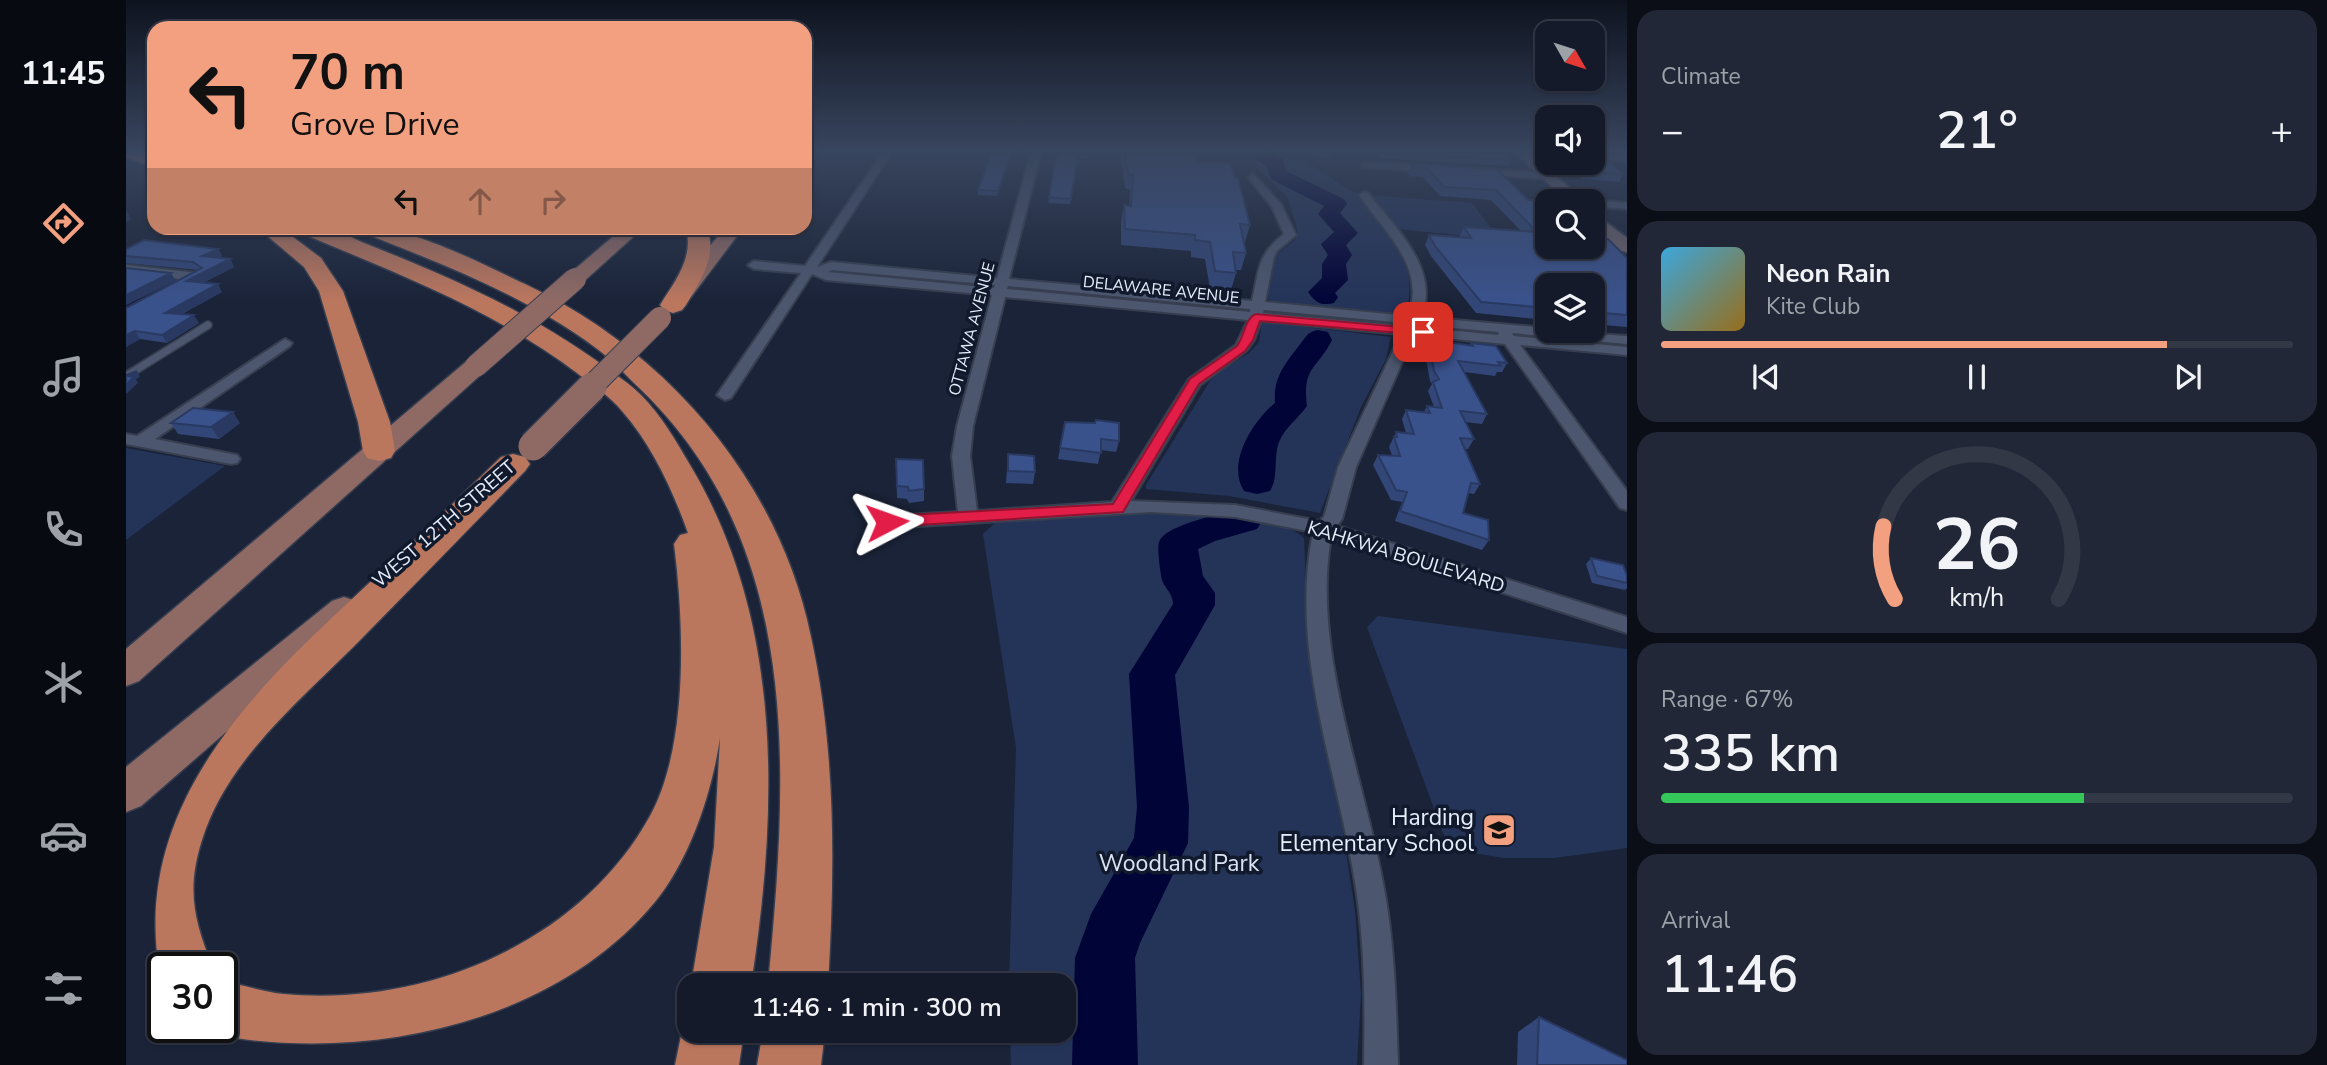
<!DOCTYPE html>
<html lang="en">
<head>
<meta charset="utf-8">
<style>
  body { margin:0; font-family:"Nunito Sans",sans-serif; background:#212736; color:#f1f3f6; height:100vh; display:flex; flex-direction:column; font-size:26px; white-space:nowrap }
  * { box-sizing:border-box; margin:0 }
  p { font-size:23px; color:#9da1a8 }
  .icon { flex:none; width:38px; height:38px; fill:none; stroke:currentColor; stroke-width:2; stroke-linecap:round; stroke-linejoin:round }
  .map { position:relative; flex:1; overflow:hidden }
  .drawer { display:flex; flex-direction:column; gap:10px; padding:10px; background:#0b0e17; width:700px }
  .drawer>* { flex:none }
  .guide { position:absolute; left:21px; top:21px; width:665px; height:214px; border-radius:21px; box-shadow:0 2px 5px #0004,0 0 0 2px #333847; background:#f3a081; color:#111; overflow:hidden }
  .needle { width:46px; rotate:129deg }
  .buttons { position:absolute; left:1409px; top:21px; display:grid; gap:14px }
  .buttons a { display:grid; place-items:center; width:70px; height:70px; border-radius:14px; background:#141a2a; box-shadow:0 2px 5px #0004,0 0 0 2px #333847; font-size:35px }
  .speed { position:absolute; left:21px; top:952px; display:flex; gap:14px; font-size:35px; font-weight:700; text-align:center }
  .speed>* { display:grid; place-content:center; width:91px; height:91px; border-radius:50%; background:#141a2a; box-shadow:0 2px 5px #0004,0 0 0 2px #333847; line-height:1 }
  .speed .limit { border:4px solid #111; border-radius:10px; background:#fff; color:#111 }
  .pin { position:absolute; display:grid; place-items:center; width:60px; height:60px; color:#fff; margin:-30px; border-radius:14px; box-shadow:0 4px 10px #0006 }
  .me { position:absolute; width:77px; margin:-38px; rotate:86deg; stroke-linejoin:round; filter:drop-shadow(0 0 5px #0008) }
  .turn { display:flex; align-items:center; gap:24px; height:147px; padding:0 28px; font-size:32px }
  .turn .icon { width:91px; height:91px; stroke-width:2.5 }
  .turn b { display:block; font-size:49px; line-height:60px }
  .lanes { display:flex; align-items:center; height:66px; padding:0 28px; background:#0003; justify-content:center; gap:35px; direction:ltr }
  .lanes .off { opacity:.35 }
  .big { font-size:52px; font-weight:600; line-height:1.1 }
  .drawer .widget { flex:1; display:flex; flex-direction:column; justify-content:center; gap:10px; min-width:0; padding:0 24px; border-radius:21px; background:#212736 }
  .drawer .dial { align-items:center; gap:0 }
  .dial svg { height:182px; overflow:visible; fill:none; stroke:#333847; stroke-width:7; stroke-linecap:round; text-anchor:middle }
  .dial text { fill:#f1f3f6; stroke:none }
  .song { display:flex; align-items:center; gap:21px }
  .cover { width:84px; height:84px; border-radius:10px; background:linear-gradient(135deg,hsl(200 70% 55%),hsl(40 70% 35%)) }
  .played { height:7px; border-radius:4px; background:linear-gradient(90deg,#f3a081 80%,#333847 80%) }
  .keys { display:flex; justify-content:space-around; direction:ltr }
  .heat { display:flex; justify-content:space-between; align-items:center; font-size:38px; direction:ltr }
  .charge { height:10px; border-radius:5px; background:linear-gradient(90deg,#34c759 67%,#333847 0) }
  .trip { position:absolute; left:551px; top:973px; width:399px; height:70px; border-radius:21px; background:#141a2a; box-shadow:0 2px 5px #0004,0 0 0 2px #333847; font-weight:600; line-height:70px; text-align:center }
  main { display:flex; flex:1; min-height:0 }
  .menu { display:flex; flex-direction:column; width:126px; justify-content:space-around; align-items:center; background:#080a11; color:#9da1a8 }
  .menu .icon { width:49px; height:49px }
  .menu .current { color:#f3a081 }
  .menu b { font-size:32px; color:#f1f3f6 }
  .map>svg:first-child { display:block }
  .green { fill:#243459 }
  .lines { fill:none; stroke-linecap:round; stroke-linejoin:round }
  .river { fill:#010437; fill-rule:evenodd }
  .service-casing { stroke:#363e4f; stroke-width:10 }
  .minor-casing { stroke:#363e4f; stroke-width:4 }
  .secondary-casing { stroke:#363e4f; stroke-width:4 }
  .primary-casing { stroke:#363e4f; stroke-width:3 }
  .motorway-casing { stroke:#363e4f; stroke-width:3 }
  .service { stroke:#4c576f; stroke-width:7 }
  .minor { fill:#4c576f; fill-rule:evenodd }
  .secondary { fill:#6d616a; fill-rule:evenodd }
  .primary { fill:#8f6a65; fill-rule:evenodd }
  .motorway { fill:#bb775e; fill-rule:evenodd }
  .primary-bridge-far1-casing { stroke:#363e4f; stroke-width:24; stroke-linecap:butt }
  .primary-bridge-casing { stroke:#363e4f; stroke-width:32; stroke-linecap:butt }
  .primary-bridge-far1 { stroke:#8f6a65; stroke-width:22 }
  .primary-bridge { stroke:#8f6a65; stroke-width:29 }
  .wall { fill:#324778 }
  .shaded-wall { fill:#293961 }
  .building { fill:#3a528b; stroke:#293961; stroke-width:2 }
  .route { fill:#e11d48; stroke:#92132f; stroke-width:2 }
  .labels { text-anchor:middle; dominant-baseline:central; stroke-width:7; stroke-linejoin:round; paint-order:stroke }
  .far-street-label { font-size:16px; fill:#e6edfb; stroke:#111a2d }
  .street-label { font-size:19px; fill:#e6edfb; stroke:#111a2d }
  .near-poi-label { font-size:23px; fill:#e6edfb; stroke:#111a2d; text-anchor:end }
  .near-park-label { font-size:23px; fill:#dae3f4; stroke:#111a2d }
</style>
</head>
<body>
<main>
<nav class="menu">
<b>11:45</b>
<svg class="icon current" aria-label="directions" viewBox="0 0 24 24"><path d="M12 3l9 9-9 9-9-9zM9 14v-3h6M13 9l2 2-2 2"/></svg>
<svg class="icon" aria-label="music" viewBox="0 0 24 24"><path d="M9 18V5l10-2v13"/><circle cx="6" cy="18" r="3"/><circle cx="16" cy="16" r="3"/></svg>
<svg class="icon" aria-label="phone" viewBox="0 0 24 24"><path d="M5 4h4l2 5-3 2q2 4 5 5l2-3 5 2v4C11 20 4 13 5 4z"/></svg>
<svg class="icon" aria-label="climate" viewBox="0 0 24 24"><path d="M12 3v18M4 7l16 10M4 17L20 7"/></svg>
<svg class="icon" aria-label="car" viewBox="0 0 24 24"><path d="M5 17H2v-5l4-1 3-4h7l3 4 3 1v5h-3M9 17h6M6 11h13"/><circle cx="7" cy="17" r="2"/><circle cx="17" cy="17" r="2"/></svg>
<svg class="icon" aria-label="filters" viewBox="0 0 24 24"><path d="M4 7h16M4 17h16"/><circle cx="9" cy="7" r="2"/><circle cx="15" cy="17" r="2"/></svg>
</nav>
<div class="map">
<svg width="1501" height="1065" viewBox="0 0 1501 1065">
  <rect width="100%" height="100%" fill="#1a2338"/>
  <path class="green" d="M1130,156L1177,159L1223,190L1238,195L1346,203L1373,239L1271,229L1255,209L1238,196L1237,200C1266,236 1295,267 1279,316L1145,303L1141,297L1150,255L1169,240L1172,233L1162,198L1132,168Z
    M1136,322L1265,337L1260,359L1235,407L1194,513L1103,496L1020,489V485L1084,381L1099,367L1122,354L1133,342Z
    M0,448L99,466L0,540Z
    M1028,513C1059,513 1157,516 1178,538L1183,650L1214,813L1229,911L1235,994L1231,1065H885L884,1031H938V985H883L890,748L857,534L870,522Z
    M1252,616L1501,649V848L1428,858H1378L1323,849L1241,627Z"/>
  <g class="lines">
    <path class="river" d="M1133,152H1151L1149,156L1157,159L1160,171L1218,199L1221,204L1214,213L1232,233L1220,245L1226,255L1220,264L1222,280L1209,293L1212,297L1208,303C1195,306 1190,303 1182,292L1196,278V264L1202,255L1195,244L1208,232L1192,214L1198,206L1145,179L1140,166L1129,159Z
      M1192,330L1202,332L1206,340C1191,370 1176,366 1181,406C1172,419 1159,427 1153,442C1147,458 1153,477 1144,491L1131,494L1118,491C1100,463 1127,421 1149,403C1147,376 1160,363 1175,343C1181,335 1182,332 1192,330Z
      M1118,508L1131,511L1137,520L1131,529L1089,541L1072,549L1077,576L1089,593V605L1049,675L1063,807L1062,843L1014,943L1009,958L1012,1065H946L949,958L965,914L1008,838L1011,807L1003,674L1047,604C1047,593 1039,589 1036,580C1034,571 1031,550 1033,542C1039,524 1100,513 1118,508Z"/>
    <g class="service-casing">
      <path id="service" d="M0,376L82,325"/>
    </g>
    <g class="minor-casing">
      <path id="minor" d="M757,152H766L691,267L705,262L871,278L905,152H915L883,279L1126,301C1133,270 1131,255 1158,234L1146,207L1122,177L1127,174L1155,204L1170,235L1151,251L1148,257L1139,302L1282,316C1301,268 1258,231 1233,195L1238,192L1242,193C1269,228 1315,269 1295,317L1421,328V331L1501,336V344L1386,333L1388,336L1501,347V355L1394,345L1501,491V510L1494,508L1379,344L1288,335L1230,467L1216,519L1211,526L1501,617V633L1205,537C1185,651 1240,782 1259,894C1269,951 1270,1008 1272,1065H1238C1239,1008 1239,951 1231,895C1214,775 1162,654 1187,532L1109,517L1025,512L761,528L754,526L752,522L754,518L761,516L832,512L826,456L831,426L866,295L700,280L686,274L605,398L599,400L591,395L675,273L628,269L622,265L628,261L679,266ZM706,270L869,285L868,288L702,272ZM882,286L1124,309V312L881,289ZM879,297L1122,320L1110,345L1063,379L986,502L851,511L844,456L847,426ZM1138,310L1279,323L1278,326L1137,313ZM1135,321L1275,334L1212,467L1198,517L1193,521L1109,505L1005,501L1074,385L1120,351L1128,340ZM1292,325L1373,332L1372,335L1291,327Z
        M1409,152H1421V157L1410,154Z
        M1466,153L1501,155V161L1466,159Z
        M1239,162L1310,166L1315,169L1310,172L1236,167V163Z
        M1350,169L1423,173L1428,176L1423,179L1347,174L1345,172Z
        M1466,200L1501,203V209L1466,206V201H1462Z
        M0,265L72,273L78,277L72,281L0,273Z
        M159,339L166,343L164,346L29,439L111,455L114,459L111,463L105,464L0,444V434L11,436Z"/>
    </g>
    <g class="secondary-casing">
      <path id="secondary" d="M1388,152H1403L1458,201H1442Z
        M1466,212L1501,238V252L1495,251L1466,226Z"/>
    </g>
    <g class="primary-casing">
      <path id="primary" d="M497,228H517L456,283H442L439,279L442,275Z
        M599,228H617L562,301H546L543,296L546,291Z
        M350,359L359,361L362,366L359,371L13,681L0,686V649L341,361Z
        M218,597L230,601L235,610L230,619L15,806L0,812V767L206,601Z"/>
    </g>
    <g class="motorway-casing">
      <path id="motorway" d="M0,152H19L28,156V168L0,157Z
        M132,228H155L195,258L217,291L264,422L269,451L265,458L253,461L241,458L237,451L232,422L193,291L178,267Z
        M172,228C180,227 190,226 199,228C211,229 226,238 238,243C276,258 313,273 350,291C395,312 437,337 478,366C490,375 504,384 515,395C535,415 550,441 564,465C658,622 652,810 625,985H565L588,847L594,738C586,792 564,860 528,903C424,1028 229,1065 75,1032L72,1027H96V981C117,985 138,992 158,994C299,1007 454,943 524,816C563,745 558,622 548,544L554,535L562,533C547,491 526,445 496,411C484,396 466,385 451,373C368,310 270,273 175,233Z
        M235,228C281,224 356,264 399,284C541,351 653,481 685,637C710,751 709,869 702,985H642C662,773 679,542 509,384C497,372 484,358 470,348C400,296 319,265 238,233Z
        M560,228H581C592,257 574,280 560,305L556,310L547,313L538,310L534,305C549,281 568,258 560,228Z
        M387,454L399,457L404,464L399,471C346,526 293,580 240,634C181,695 102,756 76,840C60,890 68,921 87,968H37V988C0,829 106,711 210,614C266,562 321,510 375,457Z
        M564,1013V1031H618L613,1065H549L556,1031Z
        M637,1031H699L695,1065H631Z"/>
    </g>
    <use href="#service" class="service"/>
    <use href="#minor" class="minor"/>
    <use href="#secondary" class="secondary"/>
    <use href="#primary" class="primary"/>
    <use href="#motorway" class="motorway"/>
    <g class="primary-bridge-far1-casing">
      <path id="primary-bridge-far1" d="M350,366L449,279
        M464,388L534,318"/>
    </g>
    <g class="primary-bridge-casing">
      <path id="primary-bridge" d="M407,446L466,387"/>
    </g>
    <use href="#primary-bridge-far1" class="primary-bridge-far1"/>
    <use href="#primary-bridge" class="primary-bridge"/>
  </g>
  <path class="wall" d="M860,152H886L871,196L852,195V190L866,153Z
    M931,152H961L960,159H951L944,204L922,203Z
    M994,152H1070L1072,162L1124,225L1119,242H1118L1120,253L1115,270H1109L1110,273L1105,290L1084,289L1079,259L1065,257V251L995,245V221L998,205L1003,206L1004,190L999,188Z
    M1176,152H1205L1203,159Z
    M1251,152H1377L1385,160L1382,166L1254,158Z
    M1436,163H1466L1497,174L1493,182L1456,179Z
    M1285,164L1371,169L1421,247L1501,258V327L1466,324V285H1421V320L1350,313L1305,256L1299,245L1303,235L1333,237L1338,227L1395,231L1365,200L1314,196L1297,177L1284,176L1281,173Z
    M0,249H92L96,256L92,258L104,259L108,267L77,283L96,292L56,314L73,323L41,343L14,339L0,347V308L73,270L0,263Z
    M1302,339L1344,345L1345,343L1381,363L1376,372H1371L1369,376L1338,372L1361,414L1356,424L1339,422L1348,439L1342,449H1339L1354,484L1348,494L1342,493L1337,513L1363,540L1356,550L1269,521L1276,502L1265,500L1247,465L1252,455H1266L1263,447L1270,432L1280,433L1276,419L1280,410L1298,412L1301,406L1308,407L1302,391L1306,384L1304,381L1298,348Z
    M939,422L993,441L990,452L975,450L972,464L932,459Z
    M45,423H114L93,439L52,434Z
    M882,454L909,472L907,484L880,483Z
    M770,459L798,489V501L783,503L781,499L771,498Z
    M1465,558L1501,576V588L1499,590L1466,583L1460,564Z
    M1413,1017L1501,1065H1391L1392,1032Z"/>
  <path class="shaded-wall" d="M885,152H886L871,196L872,191Z
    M0,210L5,219L0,222Z
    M92,249L96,256L80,264L76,256Z
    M104,259L108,267L65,289L60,281Z
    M45,273L50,281L0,305V295Z
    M92,284L96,292L43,321L39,313Z
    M68,315L73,323L41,343L36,335Z
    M9,331L14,339L0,347V335Z
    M11,371L14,377L10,379L12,383L0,394V385L2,376Z
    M107,412L114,423L93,439L85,427Z"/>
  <path class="building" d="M866,152H885L872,191L852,190Z
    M931,152H961V154H952L945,199L923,197Z
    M999,152H1070L1072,162L1104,163L1109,178H1112L1124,225L1114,224L1120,253L1107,252L1110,273L1089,271L1084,242L1069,240V235L999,229L998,205L1005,206L1007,175L1002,173Z
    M1256,152H1377L1385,160L1257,153Z
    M1466,156H1475L1497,174L1460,172L1448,163H1466Z
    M1285,164L1371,169L1402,200L1425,201H1421V247H1466V238L1482,239L1501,258V315L1466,312V285H1421V308L1355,302L1309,246L1303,235L1345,238L1338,227L1411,232L1370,190L1318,187L1301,168L1287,167Z
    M18,240L92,249L76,256L104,259L60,281L92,284L39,313L68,315L36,335L9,331L0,335V308L76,268L67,262L0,256V249Z
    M0,268L45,273L0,295Z
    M1302,339L1347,346L1345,343L1370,346L1381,363L1372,362L1375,366L1332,361L1361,414L1334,411L1348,439L1334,438L1354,484L1345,483L1337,513L1362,520L1363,540L1274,511L1281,492L1270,490L1252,455L1274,456L1268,437H1271L1270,432L1288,434L1280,410L1304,413L1301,406L1316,408L1307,382L1313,379L1308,371Z
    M11,371L2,376L8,377L0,385V375Z
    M67,408L107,412L85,427L45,423Z
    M970,420L993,423V441L975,439V453L934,448L939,422L969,423Z
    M882,454L908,456L909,472L882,471Z
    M770,459L797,460L798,489L783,491L782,487L771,486Z
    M1465,558L1497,565L1501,576V583L1471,576Z
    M1413,1017L1501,1060V1065H1411Z"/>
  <linearGradient id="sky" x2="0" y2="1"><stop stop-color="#0e131f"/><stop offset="0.5" stop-color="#38455e"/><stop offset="1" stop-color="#38455e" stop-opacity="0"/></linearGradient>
  <rect width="1501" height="301" fill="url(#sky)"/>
  <path class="route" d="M1130,314L1297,329L1303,332L1297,335L1134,321L1127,340L1119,351L1073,384L997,512L761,527L753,522L761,516L987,504L1064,379L1111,346C1118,337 1119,318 1130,314Z"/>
  <defs>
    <g id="school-square" transform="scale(1.75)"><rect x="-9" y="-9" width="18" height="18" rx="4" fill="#f3a081" stroke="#111a2d"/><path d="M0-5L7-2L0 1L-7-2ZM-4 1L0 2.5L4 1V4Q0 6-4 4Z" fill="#111"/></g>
  </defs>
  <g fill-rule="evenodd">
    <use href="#school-square" x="1373" y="830"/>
  </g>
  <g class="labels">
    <g class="far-street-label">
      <text transform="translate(1035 290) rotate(6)">DELAWARE AVENUE</text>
      <text transform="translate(846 329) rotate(-75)">OTTAWA AVENUE</text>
    </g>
    <g class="street-label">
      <text transform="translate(318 524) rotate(-41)">WEST 12TH STREET</text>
      <text transform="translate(1280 557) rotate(17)">KAHKWA BOULEVARD</text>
    </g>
    <g class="near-poi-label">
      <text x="1348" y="817">Harding<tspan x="1348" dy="26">Elementary School</tspan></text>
    </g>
    <g class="near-park-label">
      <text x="1053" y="863">Woodland Park</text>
    </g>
  </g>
</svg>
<div class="buttons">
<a><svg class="needle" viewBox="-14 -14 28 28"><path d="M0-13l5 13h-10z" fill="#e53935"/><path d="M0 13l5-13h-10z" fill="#9da1a8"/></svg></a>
<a><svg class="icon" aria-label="sound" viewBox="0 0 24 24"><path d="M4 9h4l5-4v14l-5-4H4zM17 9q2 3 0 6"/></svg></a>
<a><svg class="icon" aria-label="search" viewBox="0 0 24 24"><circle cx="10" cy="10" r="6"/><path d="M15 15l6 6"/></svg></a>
<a><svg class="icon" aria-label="layers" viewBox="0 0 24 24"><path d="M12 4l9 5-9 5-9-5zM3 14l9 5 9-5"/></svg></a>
</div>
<div class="speed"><div class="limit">30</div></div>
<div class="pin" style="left:1297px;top:332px;background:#d93025"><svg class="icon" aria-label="arrive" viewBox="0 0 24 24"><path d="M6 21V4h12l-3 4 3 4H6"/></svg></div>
<svg class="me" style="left:761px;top:522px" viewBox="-20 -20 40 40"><path d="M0-17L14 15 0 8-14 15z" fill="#e11d48" stroke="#fff" stroke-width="4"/></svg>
<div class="trip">11:46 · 1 min · 300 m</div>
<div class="guide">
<div class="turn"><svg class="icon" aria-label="left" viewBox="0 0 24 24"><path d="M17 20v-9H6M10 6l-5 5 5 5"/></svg><div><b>70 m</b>Grove Drive</div></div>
<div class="lanes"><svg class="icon" aria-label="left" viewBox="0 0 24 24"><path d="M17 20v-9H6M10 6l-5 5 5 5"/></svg><svg class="icon off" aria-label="ahead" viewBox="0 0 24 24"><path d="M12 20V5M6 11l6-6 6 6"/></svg><svg class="icon off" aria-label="right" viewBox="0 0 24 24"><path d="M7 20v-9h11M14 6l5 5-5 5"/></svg></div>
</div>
</div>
<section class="drawer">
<div class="widget"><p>Climate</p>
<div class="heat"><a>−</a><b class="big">21°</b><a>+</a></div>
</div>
<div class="widget">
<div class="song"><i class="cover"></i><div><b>Neon Rain</b><p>Kite Club</p></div></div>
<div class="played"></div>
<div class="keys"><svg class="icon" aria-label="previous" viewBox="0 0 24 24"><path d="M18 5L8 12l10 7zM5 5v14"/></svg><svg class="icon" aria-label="pause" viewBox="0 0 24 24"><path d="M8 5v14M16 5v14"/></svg><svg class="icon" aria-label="next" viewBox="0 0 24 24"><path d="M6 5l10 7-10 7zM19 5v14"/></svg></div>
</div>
<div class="widget dial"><svg viewBox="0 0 100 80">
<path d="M14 69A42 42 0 1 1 86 69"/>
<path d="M14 69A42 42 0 0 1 9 37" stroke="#f3a081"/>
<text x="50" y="56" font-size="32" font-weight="700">26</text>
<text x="50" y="72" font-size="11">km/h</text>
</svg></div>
<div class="widget"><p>Range · 67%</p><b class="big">335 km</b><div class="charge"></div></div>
<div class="widget"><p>Arrival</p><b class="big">11:46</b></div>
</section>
</main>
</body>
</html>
